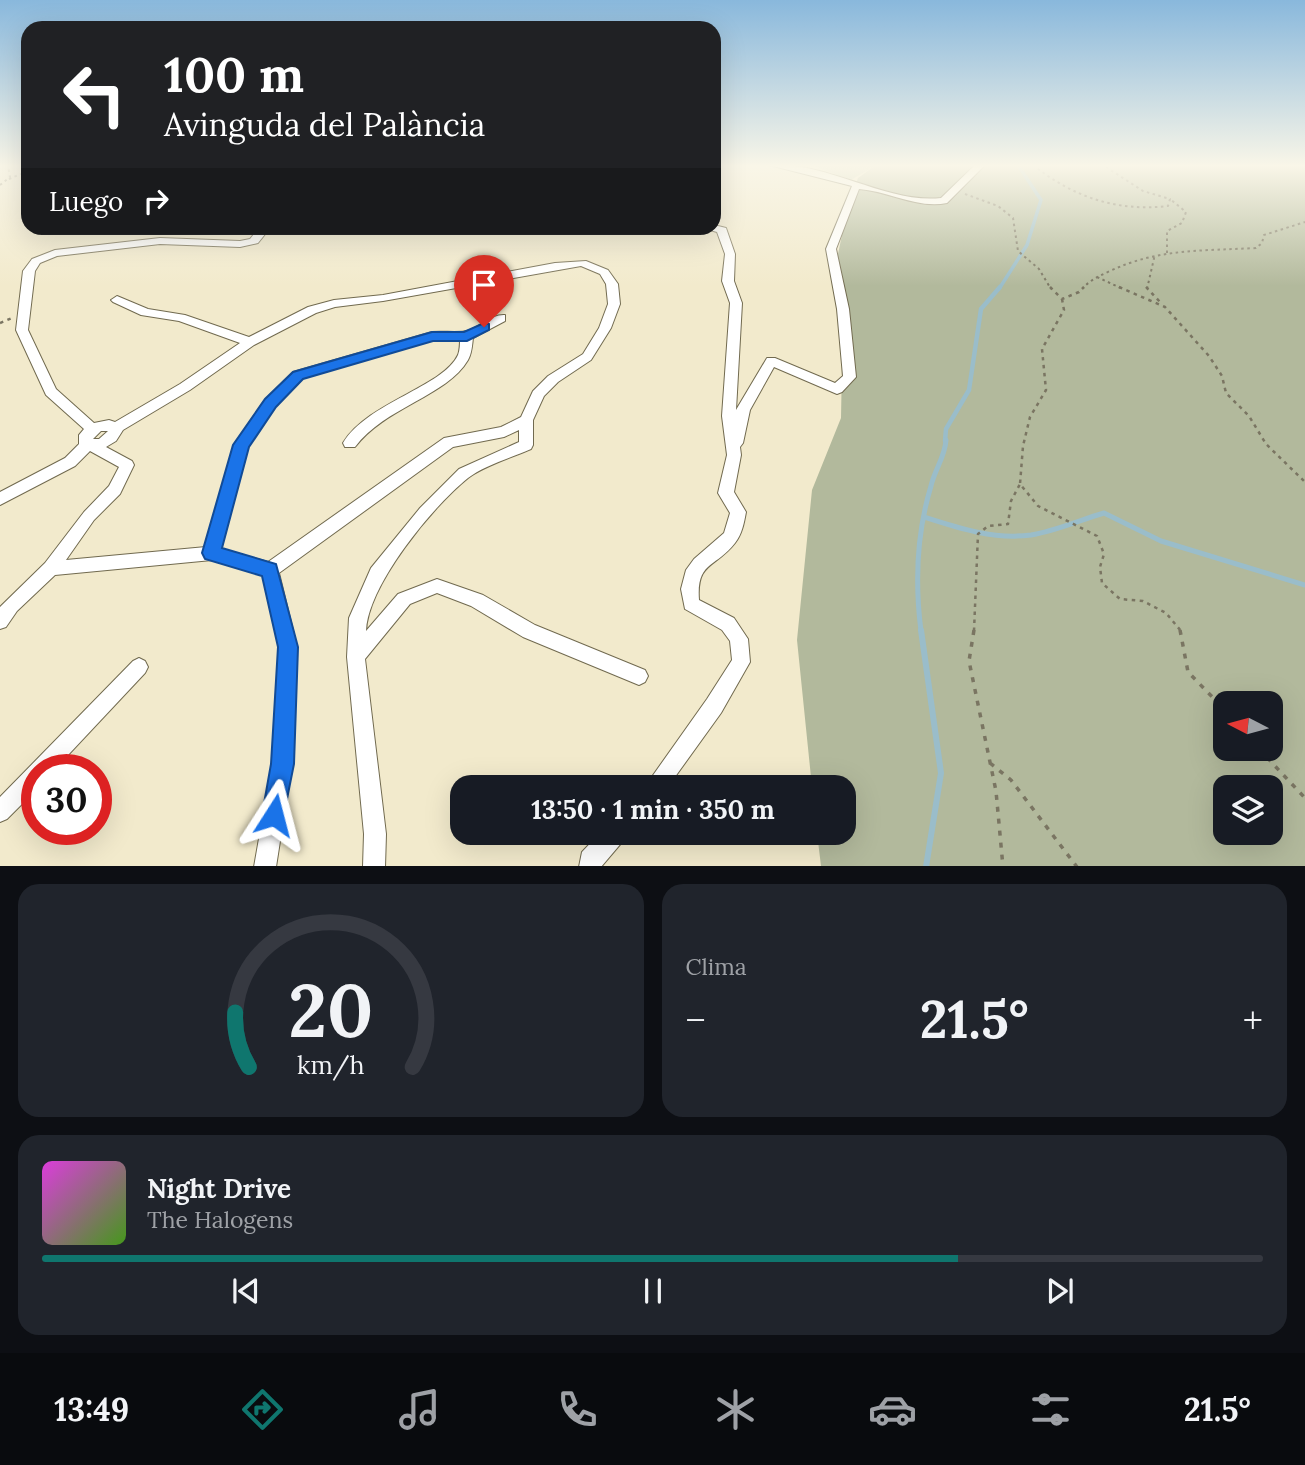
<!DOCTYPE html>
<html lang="es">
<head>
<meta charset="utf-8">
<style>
  body { margin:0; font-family:Lora,serif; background:#20242c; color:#f1f3f6; height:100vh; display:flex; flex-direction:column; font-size:26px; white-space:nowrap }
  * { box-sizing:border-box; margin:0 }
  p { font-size:23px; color:#9ea1a6 }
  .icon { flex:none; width:38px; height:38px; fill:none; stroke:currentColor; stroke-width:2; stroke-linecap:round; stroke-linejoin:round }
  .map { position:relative; height:866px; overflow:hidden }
  .side { display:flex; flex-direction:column; gap:18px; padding:18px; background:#0d0f14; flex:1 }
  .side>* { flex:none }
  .hud { position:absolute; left:21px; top:21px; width:700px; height:214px; border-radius:21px; box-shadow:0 7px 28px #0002; background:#202124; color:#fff; overflow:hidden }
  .needle { width:46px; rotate:276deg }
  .fabs { position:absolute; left:1213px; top:691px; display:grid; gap:14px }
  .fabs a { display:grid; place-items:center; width:70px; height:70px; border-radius:14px; background:#171b24; box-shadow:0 7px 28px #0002; font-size:35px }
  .speed { position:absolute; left:21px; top:754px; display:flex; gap:14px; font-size:35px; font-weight:700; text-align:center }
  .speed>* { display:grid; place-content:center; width:91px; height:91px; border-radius:50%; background:#171b24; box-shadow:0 7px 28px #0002; line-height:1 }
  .speed .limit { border:10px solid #d22; background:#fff; color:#111 }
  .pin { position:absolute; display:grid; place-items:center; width:60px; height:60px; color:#fff; margin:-72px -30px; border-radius:50% 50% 50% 0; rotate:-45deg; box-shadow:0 0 7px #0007 }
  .pin .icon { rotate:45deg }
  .me { position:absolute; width:77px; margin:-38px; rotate:9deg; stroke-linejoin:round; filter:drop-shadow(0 0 5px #0008) }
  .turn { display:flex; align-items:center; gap:24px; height:147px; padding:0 28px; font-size:32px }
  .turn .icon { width:91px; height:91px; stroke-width:2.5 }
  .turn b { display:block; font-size:49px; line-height:60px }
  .then { display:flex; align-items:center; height:66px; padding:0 28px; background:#0003; gap:14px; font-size:26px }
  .big { font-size:52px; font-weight:700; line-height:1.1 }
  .side .tile { flex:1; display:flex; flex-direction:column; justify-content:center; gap:10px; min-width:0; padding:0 24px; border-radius:21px; background:#20242c }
  .side .dial { align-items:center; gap:0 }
  .dial svg { height:182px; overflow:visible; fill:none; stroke:#363941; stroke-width:7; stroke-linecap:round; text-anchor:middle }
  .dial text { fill:#f1f3f6; stroke:none }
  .song { display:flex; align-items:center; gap:21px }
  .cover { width:84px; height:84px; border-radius:10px; background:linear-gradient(135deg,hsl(300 70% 55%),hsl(100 70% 35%)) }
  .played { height:7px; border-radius:4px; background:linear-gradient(90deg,#0f766e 75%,#363941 75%) }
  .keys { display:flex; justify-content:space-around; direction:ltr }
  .heat { display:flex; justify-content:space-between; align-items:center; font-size:38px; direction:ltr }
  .side .tiles { flex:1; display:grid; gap:18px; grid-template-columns:1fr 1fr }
  .tile:last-child { grid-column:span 2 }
  .trip { position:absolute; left:450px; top:775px; width:406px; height:70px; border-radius:21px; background:#171b24; box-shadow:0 7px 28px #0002; font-weight:700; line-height:70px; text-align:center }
  .menu { display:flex; height:112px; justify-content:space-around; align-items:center; background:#090b0e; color:#9ea1a6 }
  .menu .icon { width:49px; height:49px }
  .menu .current { color:#0f766e }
  .menu b { font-size:32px; color:#f1f3f6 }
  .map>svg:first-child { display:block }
  .green { fill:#cad0b8 }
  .forest { fill:#b2b99c; fill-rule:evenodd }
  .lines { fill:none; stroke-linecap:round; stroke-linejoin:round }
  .stream-far3 { stroke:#9abdca; stroke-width:3.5 }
  .stream-far2 { stroke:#9abdca; stroke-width:4.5 }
  .stream-far1 { stroke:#9abdca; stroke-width:5 }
  .stream { stroke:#9abdca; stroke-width:6 }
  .street-casing { stroke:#716a4f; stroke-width:2 }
  .path-far2 { stroke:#7a7562; stroke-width:2; stroke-dasharray:2.5 3.5; stroke-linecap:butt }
  .path-far1 { stroke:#7a7562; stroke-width:2.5; stroke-dasharray:3.5 4.5; stroke-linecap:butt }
  .path { stroke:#7a7562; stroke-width:3.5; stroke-dasharray:5 7; stroke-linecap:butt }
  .street { fill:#fff; fill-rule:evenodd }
  .route { fill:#1a73e8; stroke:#114b97; stroke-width:2 }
</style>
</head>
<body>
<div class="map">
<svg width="1305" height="867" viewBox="0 0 1305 867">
  <rect width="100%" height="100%" fill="#f2eacc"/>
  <path class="green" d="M811,165H876L851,180Z"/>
  <path class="forest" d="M876,165H1305V866H821L817,833H844V788L812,787L797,640L812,490L841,418L843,309L835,268L849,202L858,178ZM1225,704H1270V749H1225ZM1225,788H1270V833H1225Z"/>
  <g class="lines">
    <path class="stream-far3" d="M999,289L1027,245L1041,200L1018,165"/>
    <path class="stream-far2" d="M945,441L946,429L969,390L981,309L1000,287"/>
    <path class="stream-far1" d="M924,517C958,528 994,540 1031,535C1056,531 1080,520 1104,513L1161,541L1305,585
      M921,631C915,584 917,532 931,486C935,469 945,457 946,440"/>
    <path class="stream" d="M921,630L941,773L926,867"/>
    <g class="street-casing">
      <path id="street" d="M769,165C827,161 887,204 941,198L975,165H985L947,203C917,209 888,191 859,189L836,249L849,309L856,377L842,392L837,394L774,367L750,410L743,443L740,447L741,455L734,492L746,512C744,523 742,534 735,543C716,568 696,561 699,600L734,618L748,639L750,662L721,713L667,788H644L707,699L732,660L730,641L722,630L685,609L681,589L686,570L694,559L724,533L730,513L718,493L727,455L722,416L730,303L722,281L725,254L717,232L710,230L709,228H714V225L726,228L735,254L734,281L742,303L736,410L767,358H775L835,383L843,376L837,309L826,249L852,186Z
        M243,228H256L266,233L258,243L240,247L160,244L57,256L40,263L35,271L28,330L56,389L94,423L109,420L115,422L180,384L240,343L179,321L141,315L113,302L111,300L117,296L148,309L185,315L249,337L308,307L334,300L383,295L555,263L586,261L608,270L618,284L620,304L611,328L591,360L558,382L544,396L533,420V445L531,449C513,457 483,466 468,478C432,507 368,585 366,631L398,594L437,579L483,595L535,625L645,670L648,676L645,682L639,685L523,637L471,606L437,593L410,604L365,659L386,834L385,867H363L364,834L347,657L349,618L371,568L420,508L459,469L519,442V430L504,437L453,447L279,573L297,647L292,764L276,867H254L272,764L279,647L263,575L212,560L55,575L17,611L6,627L0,629V607L45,563L84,512L109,486L119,467L90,451L75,466L0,505V492L65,458L79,444V435L84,429L46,395L16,330L23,271L32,259L55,250L160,238L240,241L250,239L254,234ZM581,266L600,274L606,284L608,304L599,328L583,354L548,376L533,391L521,417L501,427L444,438L268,562L221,549L248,446L275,406L303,378L433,340L460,339C460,344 460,350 458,355C443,387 368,402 343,443L345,447H355C385,407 447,396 468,360C472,353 472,345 473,338L505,321V315C491,314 481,327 467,331C461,333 441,331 432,332L293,372L265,400L234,445L206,547L66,560L94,520L120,494L134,465L132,461L106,447L116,441L123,430L190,390L254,345L316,313L335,307L383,301ZM101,431H108L99,439H93Z
        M312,228H404L399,231C378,232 329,239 312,228Z
        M139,658L145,661L148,667L145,673L54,770H37V789L7,819L0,822V797L133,661Z
        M600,833H626L623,841L601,867H579L582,852Z"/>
    </g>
    <path class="path-far2" d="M1033,165C1073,197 1117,212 1168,206L1170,199L1143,191L1103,165
      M9,179L28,171
      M0,185L10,177L8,165
      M965,194L998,206L1013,218L1018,251L1039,269L1051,289
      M1167,253V231L1182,223L1186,212L1170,199
      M1097,277L1123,289
      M1082,289C1090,280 1099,276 1110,271C1159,248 1203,251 1256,248L1262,243L1264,235L1305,222
      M1147,289L1155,254"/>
    <path class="path-far1" d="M1050,287L1062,299L1079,292L1084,287
      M1119,287L1165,307L1209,356L1222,376L1226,393L1249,416L1266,444L1305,482
      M1146,287L1160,302
      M1062,299L1064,310L1042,349L1046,390L1030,417L1023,446L1020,484L1038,506L1097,536L1104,554L1100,567L1102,583L1120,599L1143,601L1166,613L1181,631
      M0,323L12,318
      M974,631L978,534L988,526L1008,524L1011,501L1020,484"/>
    <path class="path" d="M974,630L969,661L996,791L1003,867
      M1180,630L1188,672L1225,710
      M1259,749L1305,798
      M990,763L1011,780L1077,867"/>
    <use href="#street" class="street"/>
  </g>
  <linearGradient id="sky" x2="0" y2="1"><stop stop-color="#89b8dc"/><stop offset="0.58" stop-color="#f9f6e8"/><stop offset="1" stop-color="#f9f6e8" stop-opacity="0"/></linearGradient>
  <rect width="1305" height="286" fill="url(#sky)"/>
  <path class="route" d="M484,323L489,324V330L467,341H433L303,379L276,407L249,447L222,548L276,564L298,647L294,764L282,824L274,827L265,824L262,815L271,764L278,647L262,576L205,559L202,553L233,445L265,399L293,372L432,332H464Z"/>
</svg>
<div class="fabs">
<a><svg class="needle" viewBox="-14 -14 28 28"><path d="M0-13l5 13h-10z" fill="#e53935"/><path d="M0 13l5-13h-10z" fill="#9ea1a6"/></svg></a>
<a><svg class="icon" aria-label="layers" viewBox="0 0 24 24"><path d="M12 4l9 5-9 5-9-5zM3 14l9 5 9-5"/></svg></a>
</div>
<div class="speed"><div class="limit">30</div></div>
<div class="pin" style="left:484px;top:327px;background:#d93025"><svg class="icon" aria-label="arrive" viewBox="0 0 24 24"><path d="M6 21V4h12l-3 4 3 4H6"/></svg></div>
<svg class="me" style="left:274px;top:815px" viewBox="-20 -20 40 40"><path d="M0-17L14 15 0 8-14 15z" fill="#1a73e8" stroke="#fff" stroke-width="4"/></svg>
<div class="trip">13:50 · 1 min · 350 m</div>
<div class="hud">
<div class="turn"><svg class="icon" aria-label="left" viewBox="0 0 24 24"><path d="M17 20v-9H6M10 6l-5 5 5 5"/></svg><div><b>100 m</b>Avinguda del Palància</div></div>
<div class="then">Luego<svg class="icon" aria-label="right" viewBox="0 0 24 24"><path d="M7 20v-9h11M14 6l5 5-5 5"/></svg></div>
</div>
</div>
<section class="side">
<div class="tiles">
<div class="tile dial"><svg viewBox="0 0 100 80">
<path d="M14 69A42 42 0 1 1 86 69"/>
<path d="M14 69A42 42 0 0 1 8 45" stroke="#0f766e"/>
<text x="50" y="56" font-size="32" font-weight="700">20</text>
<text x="50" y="72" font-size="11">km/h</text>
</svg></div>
<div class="tile"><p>Clima</p>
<div class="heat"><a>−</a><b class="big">21.5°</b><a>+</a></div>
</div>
<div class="tile">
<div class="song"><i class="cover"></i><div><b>Night Drive</b><p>The Halogens</p></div></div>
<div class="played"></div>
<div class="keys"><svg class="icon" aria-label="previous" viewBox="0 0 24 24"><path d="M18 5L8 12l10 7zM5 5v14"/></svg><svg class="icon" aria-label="pause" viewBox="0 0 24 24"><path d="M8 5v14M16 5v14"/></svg><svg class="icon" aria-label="next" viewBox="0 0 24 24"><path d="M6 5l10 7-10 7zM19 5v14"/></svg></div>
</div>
</div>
</section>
<nav class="menu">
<b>13:49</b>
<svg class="icon current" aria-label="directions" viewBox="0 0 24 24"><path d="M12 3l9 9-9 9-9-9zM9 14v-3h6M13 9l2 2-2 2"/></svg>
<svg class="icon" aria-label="music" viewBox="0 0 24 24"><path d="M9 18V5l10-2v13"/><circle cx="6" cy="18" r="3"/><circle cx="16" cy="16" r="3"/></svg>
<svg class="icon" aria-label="phone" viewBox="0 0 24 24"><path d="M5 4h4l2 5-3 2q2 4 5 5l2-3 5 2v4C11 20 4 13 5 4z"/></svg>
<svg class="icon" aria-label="climate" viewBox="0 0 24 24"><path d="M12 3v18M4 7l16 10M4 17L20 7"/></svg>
<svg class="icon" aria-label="car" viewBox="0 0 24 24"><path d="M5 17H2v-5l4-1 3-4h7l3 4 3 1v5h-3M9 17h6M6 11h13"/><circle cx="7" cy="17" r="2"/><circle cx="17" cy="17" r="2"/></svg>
<svg class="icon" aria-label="filters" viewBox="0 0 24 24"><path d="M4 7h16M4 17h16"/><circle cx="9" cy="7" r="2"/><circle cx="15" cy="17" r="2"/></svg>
<b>21.5°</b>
</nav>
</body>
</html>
